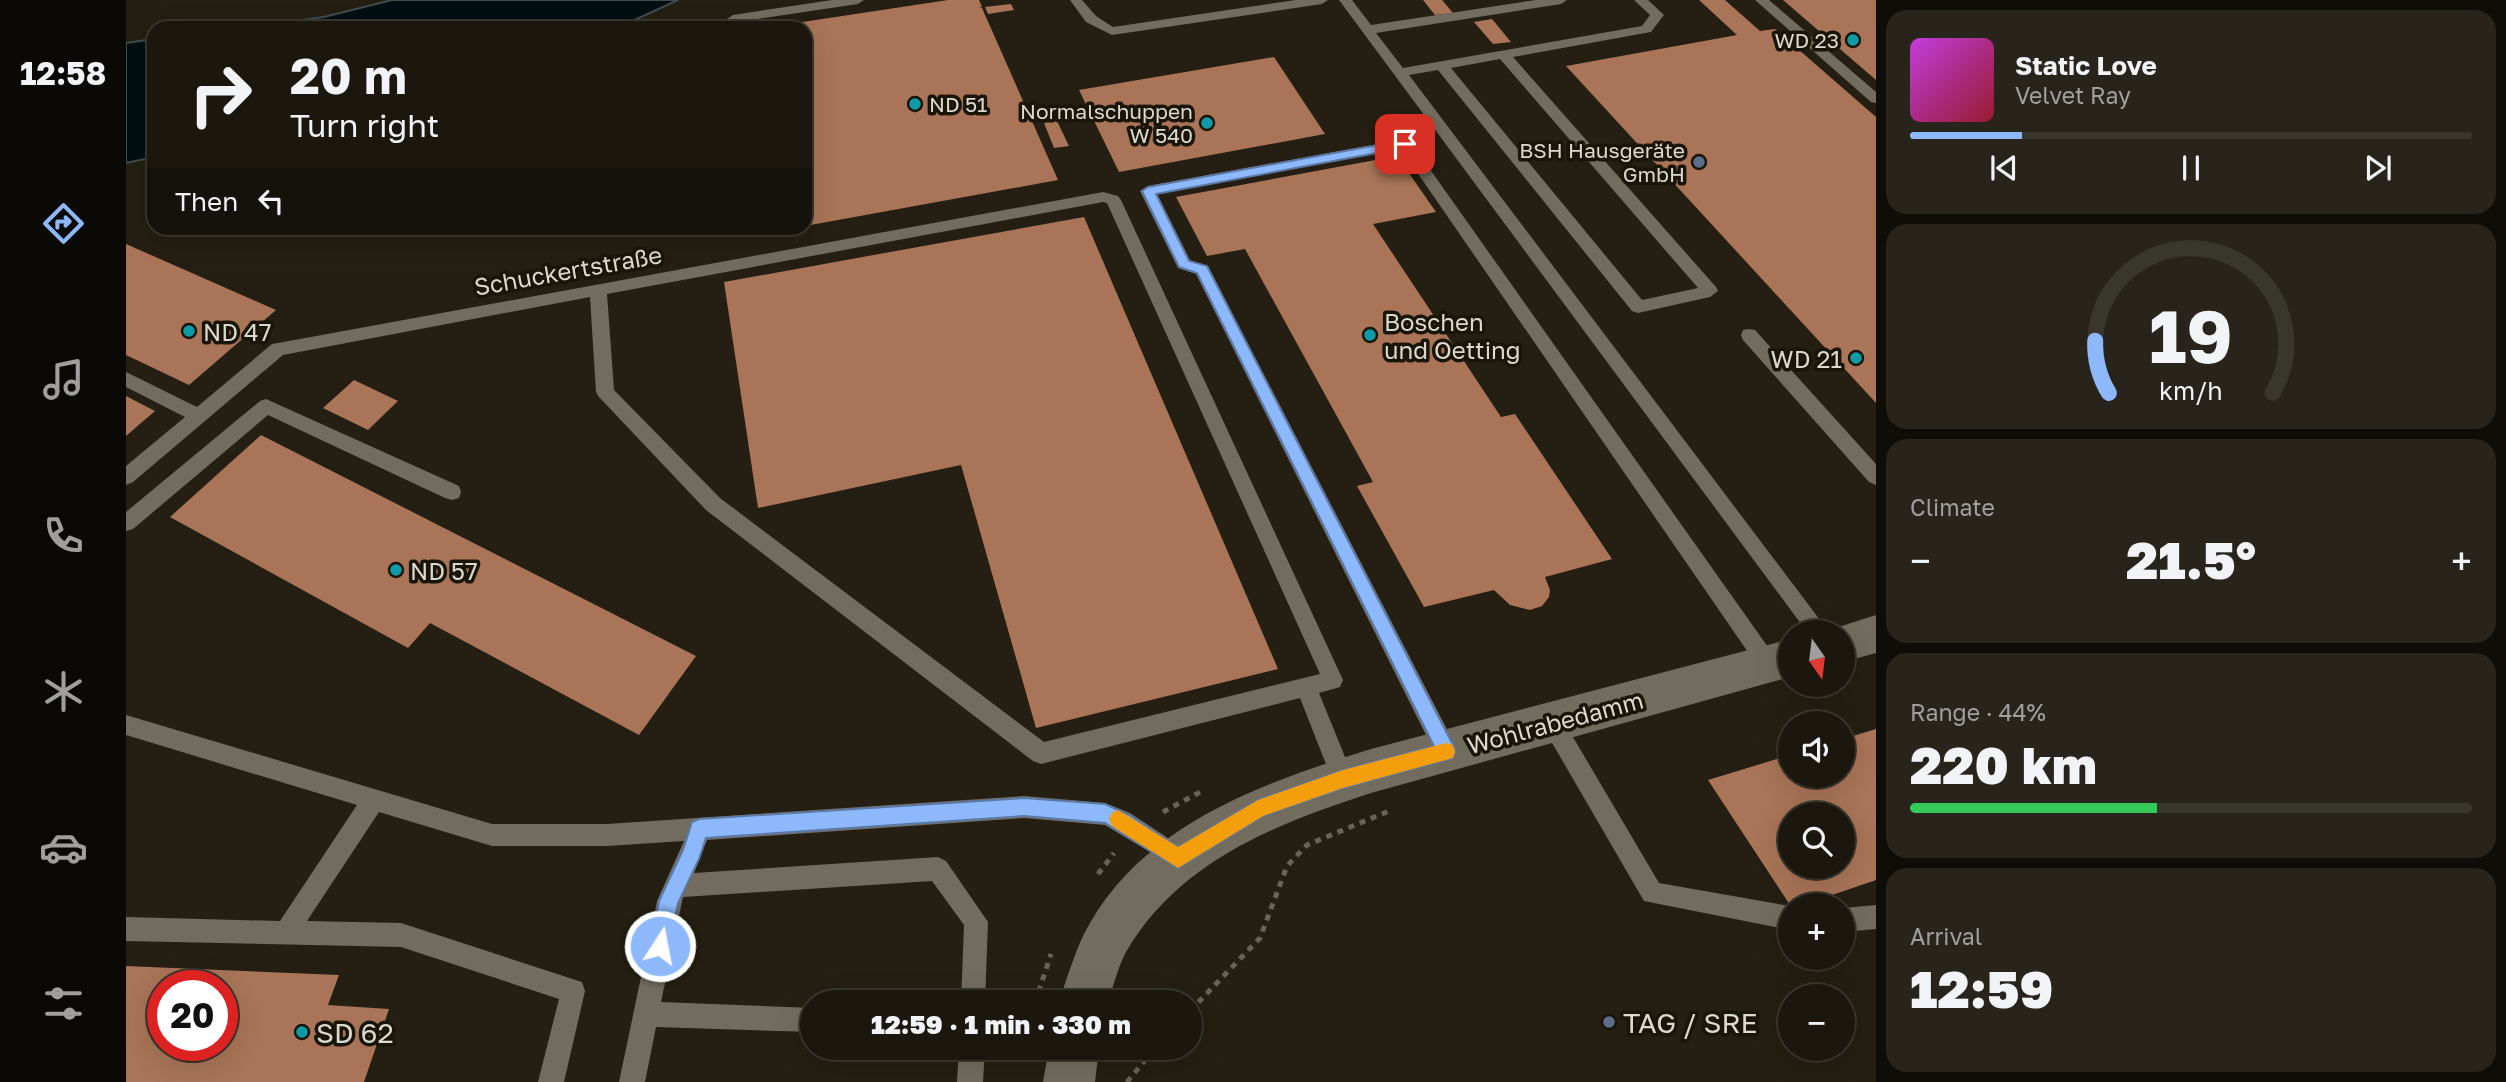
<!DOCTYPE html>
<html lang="en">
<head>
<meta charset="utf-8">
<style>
  body { margin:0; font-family:"Golos Text",sans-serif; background:#28241c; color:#f1f3f6; height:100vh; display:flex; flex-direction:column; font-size:26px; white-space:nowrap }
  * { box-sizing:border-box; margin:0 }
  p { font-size:23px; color:#a09f9e }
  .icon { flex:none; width:38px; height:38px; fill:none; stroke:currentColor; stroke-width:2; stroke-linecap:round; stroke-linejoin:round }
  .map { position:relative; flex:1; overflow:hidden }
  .panel { display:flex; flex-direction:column; gap:10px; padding:10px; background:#0f0d08; width:630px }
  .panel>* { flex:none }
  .banner { position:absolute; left:21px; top:21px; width:665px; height:214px; border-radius:21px; box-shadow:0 7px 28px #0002,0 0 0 2px #39362e; background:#1b170e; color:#f1f3f6; overflow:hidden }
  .needle { width:46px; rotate:166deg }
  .buttons { position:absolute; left:1652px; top:620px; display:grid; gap:14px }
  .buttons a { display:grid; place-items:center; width:77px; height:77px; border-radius:50%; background:#1b170e; box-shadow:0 7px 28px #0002,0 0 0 2px #39362e; font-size:35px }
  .speed { position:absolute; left:21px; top:970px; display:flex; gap:14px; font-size:35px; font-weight:700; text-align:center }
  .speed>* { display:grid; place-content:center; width:91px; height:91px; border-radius:50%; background:#1b170e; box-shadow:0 7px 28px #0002,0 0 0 2px #39362e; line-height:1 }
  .speed .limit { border:10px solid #d22; background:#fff; color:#111 }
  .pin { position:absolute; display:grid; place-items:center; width:60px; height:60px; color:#fff; margin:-30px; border-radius:14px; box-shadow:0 4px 10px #0006 }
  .me { position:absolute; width:77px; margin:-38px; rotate:11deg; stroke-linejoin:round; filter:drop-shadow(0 0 5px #0008) }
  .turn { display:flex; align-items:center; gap:24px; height:147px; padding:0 28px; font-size:32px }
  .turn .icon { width:91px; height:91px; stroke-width:2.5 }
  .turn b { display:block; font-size:49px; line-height:60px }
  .then { display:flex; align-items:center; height:66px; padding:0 28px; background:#0003; gap:14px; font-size:26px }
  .big { font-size:52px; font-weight:800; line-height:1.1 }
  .panel .tile { flex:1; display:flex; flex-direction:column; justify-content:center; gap:10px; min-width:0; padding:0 24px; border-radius:21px; background:#28241c }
  .panel .dial { align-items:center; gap:0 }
  .dial svg { height:182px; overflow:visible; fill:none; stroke:#39362e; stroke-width:7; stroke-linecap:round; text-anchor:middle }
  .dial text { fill:#f1f3f6; stroke:none }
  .song { display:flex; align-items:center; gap:21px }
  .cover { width:84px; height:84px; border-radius:10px; background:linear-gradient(135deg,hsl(290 70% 55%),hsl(350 70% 35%)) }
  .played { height:7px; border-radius:4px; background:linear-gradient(90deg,#8db9fc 20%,#39362e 20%) }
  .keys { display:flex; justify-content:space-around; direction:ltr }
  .heat { display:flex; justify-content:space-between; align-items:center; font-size:38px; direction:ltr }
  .charge { height:10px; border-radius:5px; background:linear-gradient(90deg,#34c759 44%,#39362e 0) }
  .trip { position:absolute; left:674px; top:990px; width:402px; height:70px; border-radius:35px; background:#1b170e; box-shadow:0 7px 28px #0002,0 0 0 2px #39362e; font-weight:800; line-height:70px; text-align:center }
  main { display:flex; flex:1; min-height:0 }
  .tab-bar { display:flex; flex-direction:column; width:126px; justify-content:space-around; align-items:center; background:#0b0906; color:#a09f9e }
  .tab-bar .icon { width:49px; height:49px }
  .tab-bar .on { color:#8db9fc }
  .tab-bar b { font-size:32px; color:#f1f3f6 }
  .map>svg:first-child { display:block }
  .water { fill:#000f13; stroke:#424c4c; stroke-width:2 }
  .building { fill:#a97457; fill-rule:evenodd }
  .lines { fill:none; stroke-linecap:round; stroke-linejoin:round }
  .path { stroke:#676357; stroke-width:5; stroke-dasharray:6 6; stroke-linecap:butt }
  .lane { fill:#726c5e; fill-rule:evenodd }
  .street { fill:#726c5e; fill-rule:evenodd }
  .route { fill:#8db9fc; stroke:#5c78a4; stroke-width:2 }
  .slow { fill:#f59e0b }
  .culture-dot { fill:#0f9aa8; stroke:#1a1509; stroke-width:2.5 }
  .service-dot { fill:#5c6f8a; stroke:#1a1509; stroke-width:2.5 }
  .labels { text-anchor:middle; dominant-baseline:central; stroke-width:7; stroke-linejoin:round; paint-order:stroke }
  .far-poi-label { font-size:21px; fill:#dcd9d1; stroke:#1a1509; text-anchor:end }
  .street-label { font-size:24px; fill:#dcd9d1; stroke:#1a1509 }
  .poi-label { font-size:24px; fill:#dcd9d1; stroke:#1a1509; text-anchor:start }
  .near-poi-label { font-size:28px; fill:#dcd9d1; stroke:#1a1509; text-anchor:start }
</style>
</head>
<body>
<main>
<nav class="tab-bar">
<b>12:58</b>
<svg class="icon on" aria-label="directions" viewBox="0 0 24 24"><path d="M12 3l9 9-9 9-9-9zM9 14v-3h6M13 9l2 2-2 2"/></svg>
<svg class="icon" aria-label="music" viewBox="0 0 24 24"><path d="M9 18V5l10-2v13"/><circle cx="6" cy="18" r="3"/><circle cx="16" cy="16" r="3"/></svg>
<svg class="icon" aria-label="phone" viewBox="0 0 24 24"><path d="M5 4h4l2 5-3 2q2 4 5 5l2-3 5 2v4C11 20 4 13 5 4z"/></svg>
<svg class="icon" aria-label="climate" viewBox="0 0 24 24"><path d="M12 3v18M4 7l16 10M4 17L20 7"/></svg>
<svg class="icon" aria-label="car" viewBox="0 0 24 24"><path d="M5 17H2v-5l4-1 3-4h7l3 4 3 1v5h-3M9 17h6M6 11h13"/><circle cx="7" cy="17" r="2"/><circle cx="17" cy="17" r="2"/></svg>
<svg class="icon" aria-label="filters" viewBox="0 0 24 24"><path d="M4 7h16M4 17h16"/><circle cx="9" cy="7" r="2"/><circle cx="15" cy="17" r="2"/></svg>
</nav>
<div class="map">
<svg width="1750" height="1082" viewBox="0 0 1750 1082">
  <rect width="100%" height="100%" fill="#241f12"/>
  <path class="water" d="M266,0H552L491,28H114L198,17Z
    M28,39V157L0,163V43Z"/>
  <path class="building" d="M822,0H853L856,7L853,8H856L932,180L679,226V28L650,26Z
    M1297,0H1316L1327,13L1309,15Z
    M1573,0H1599L1634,31L1649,29L1750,117V403L1440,66L1611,35Z
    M1657,0H1750V80Z
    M885,4L888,10L862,14L859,7Z
    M1366,19L1385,42L1367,44L1348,22Z
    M1148,57L1199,134L993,172L953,90Z
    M931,121L943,146L928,148L918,123Z
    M1271,156L1310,212L1247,224L1375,417L1389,414L1486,559L1419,577L1424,590L1423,597L1416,606L1404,610L1384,605L1368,590L1298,607L1231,486L1247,482L1119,249L1081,256L1050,197Z
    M958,217L1152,669L910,728L835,465L632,508L598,282Z
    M0,244L150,310L63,385L0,355Z
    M228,380L272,401L242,430L197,408Z
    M0,396L29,411L0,436Z
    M135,435L570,656L513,735L304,623L282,648L44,517Z
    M1750,729V880L1677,905H1664L1582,780L1664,755V775H1717V739ZM1664,814H1717V866H1664Z
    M0,966L213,975L202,1005L263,1009L238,1082H0ZM37,985H96V1045H37Z"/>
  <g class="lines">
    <path class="path" d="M1037,812L1076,791
      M972,874L988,853
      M909,1003L925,954
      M1064,1011L1134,938L1161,866L1181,845L1263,811
      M1001,1082L1029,1048"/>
    <path class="lane" d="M706,0H738L732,4L611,22L603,28H587L607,15Z
      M944,0H956L970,16L987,27L1170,0H1202L1196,4L986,35L960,22Z
      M1213,0H1226L1245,25L1410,0H1441L1435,4L1250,33L1277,68L1516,26L1524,15L1508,0H1522L1538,15L1525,32L1387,57L1590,287L1592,291L1584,297L1512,313L1506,311L1312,70L1283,75L1703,632H1681ZM1374,59L1572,288L1516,300L1325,68Z
      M1629,0H1643L1750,92V103L1745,102Z
      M1279,139L1284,141L1649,657L1652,664L1649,671L1642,674L1635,671L1275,149L1031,194L1064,260L1082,266L1084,270L1328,743L1331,751L1328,759L1320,762L1312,759L1070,274L1052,268L1014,191L1022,186Z
      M977,192L992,196L995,200L1217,680L1214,687L1193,693L1228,779L1225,787L1217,790L1209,787L1174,698L915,764L907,761L580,510L473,397L470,392L464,297L157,355L7,482L0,485V466L59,417L0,387V372L71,407L146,344L152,343ZM977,202L981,203L1194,674L918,742L594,498L488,390L481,294Z
      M1623,329L1629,330L1750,464V485L1743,482L1617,340L1615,335L1617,330Z
      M140,399L333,486L335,492L333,498L326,500L319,498L142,415L7,529L0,531V512L134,401Z
      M1426,712L1434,715L1533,883L1664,906V930L1518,901L1418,729L1415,722L1418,715Z
      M0,715L366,824H481L898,796L979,803L1004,813L1060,850L1063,858L1060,866L1052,869L979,825L898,818L581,840L568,873L812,857L820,861L862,922L859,1003H835L838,925L806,881L557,897L535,1002L686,1008V1032L530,1027L519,1082H493L531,901L558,841L481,846H366L253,812L181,921L275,923L456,982L459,991L438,1082H412L433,999L275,947L0,941V917L154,921L231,805L0,735Z
      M1750,905V929L1717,932V908Z
      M833,1048H859L857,1082H831Z"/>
    <path class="street" d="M1750,615V653L1717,662V632H1702L1703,630Z
      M1664,639V677L1245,793C1150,824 1053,861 1000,952C992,967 987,987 982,1003H932C942,977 950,946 964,923C1022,822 1140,782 1245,749Z
      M923,1048H973L969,1082H917Z"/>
  </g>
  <path class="route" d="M1279,140L1285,144L1283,147L1030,194L1063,261L1081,266L1083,270L1327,745L1330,751L1327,758L1217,788L1137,816L1052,868L979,823L898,816L580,838L573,859L552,903L541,953L534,956L527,953L524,946L533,901L557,850L566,822L573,819L898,798L979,804L1003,815L1052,847L1132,800L1217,770L1308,746L1071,273L1053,267L1016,191L1022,187Z"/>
  <path class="slow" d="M1320,743L1327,745L1329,752L1327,758L1217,788L1137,816L1052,868L986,826L983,819L986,813L992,810L1052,847L1132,800L1217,770Z"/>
  <g class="culture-dot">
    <circle cx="1727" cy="40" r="7"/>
    <circle cx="789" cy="104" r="7"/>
    <circle cx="1081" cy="123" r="7"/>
    <circle cx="63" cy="331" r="7"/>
    <circle cx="1244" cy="335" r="7"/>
    <circle cx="1730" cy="358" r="7"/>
    <circle cx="270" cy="570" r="7"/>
    <circle cx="176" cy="1032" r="7"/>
  </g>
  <g class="service-dot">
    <circle cx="1573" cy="162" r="7"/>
    <circle cx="1483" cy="1022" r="7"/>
  </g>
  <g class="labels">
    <g class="far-poi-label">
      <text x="1713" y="40">WD 23</text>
      <text x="803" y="104" text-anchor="start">ND 51</text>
      <text x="1067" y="111">Normalschuppen<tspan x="1067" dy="24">W 540</tspan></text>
      <text x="1559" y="150">BSH Hausgeräte<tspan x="1559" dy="24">GmbH</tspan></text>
    </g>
    <g class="street-label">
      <text transform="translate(442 270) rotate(-10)">Schuckertstraße</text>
      <text transform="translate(1429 722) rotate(-15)">Wohlrabedamm</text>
    </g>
    <g class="poi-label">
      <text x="1258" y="321">Boschen<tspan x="1258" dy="28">und Oetting</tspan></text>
      <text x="77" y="331">ND 47</text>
      <text x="1716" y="358" text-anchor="end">WD 21</text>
      <text x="284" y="570">ND 57</text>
    </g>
    <g class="near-poi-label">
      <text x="1497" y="1022">TAG / SRE</text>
      <text x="190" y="1032">SD 62</text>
    </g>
  </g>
</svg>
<div class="buttons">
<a><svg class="needle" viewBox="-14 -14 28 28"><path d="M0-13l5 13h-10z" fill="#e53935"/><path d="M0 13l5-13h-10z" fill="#a09f9e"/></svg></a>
<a><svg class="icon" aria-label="sound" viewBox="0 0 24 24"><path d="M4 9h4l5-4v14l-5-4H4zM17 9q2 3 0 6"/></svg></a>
<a><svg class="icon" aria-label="search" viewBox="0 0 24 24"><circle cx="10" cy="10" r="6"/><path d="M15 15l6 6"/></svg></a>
<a>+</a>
<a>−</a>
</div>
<div class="speed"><div class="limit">20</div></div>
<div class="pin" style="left:1279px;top:144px;background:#d93025"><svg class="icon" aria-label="arrive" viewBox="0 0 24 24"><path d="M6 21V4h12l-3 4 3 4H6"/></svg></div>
<svg class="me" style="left:534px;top:946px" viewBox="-20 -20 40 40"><circle r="17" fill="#8db9fc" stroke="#fff" stroke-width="3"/><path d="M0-11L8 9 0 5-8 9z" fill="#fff"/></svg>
<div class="trip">12:59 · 1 min · 330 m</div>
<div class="banner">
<div class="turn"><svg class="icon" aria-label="right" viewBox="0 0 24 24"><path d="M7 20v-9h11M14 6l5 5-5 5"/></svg><div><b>20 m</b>Turn right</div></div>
<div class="then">Then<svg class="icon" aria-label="left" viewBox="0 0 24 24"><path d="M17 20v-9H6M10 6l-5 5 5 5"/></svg></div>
</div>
</div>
<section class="panel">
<div class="tile">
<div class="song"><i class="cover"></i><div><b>Static Love</b><p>Velvet Ray</p></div></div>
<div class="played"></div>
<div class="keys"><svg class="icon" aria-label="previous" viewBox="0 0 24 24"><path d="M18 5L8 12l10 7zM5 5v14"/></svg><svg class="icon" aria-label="pause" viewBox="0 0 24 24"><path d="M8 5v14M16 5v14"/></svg><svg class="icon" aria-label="next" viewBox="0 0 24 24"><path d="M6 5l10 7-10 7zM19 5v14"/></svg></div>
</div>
<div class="tile dial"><svg viewBox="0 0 100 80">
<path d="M14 69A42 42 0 1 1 86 69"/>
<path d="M14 69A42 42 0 0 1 8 46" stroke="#8db9fc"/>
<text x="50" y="56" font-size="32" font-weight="700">19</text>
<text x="50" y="72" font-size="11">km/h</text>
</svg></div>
<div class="tile"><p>Climate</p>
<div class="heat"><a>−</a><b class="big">21.5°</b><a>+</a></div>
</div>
<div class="tile"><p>Range · 44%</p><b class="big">220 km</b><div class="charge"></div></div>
<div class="tile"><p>Arrival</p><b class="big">12:59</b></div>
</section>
</main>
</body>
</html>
